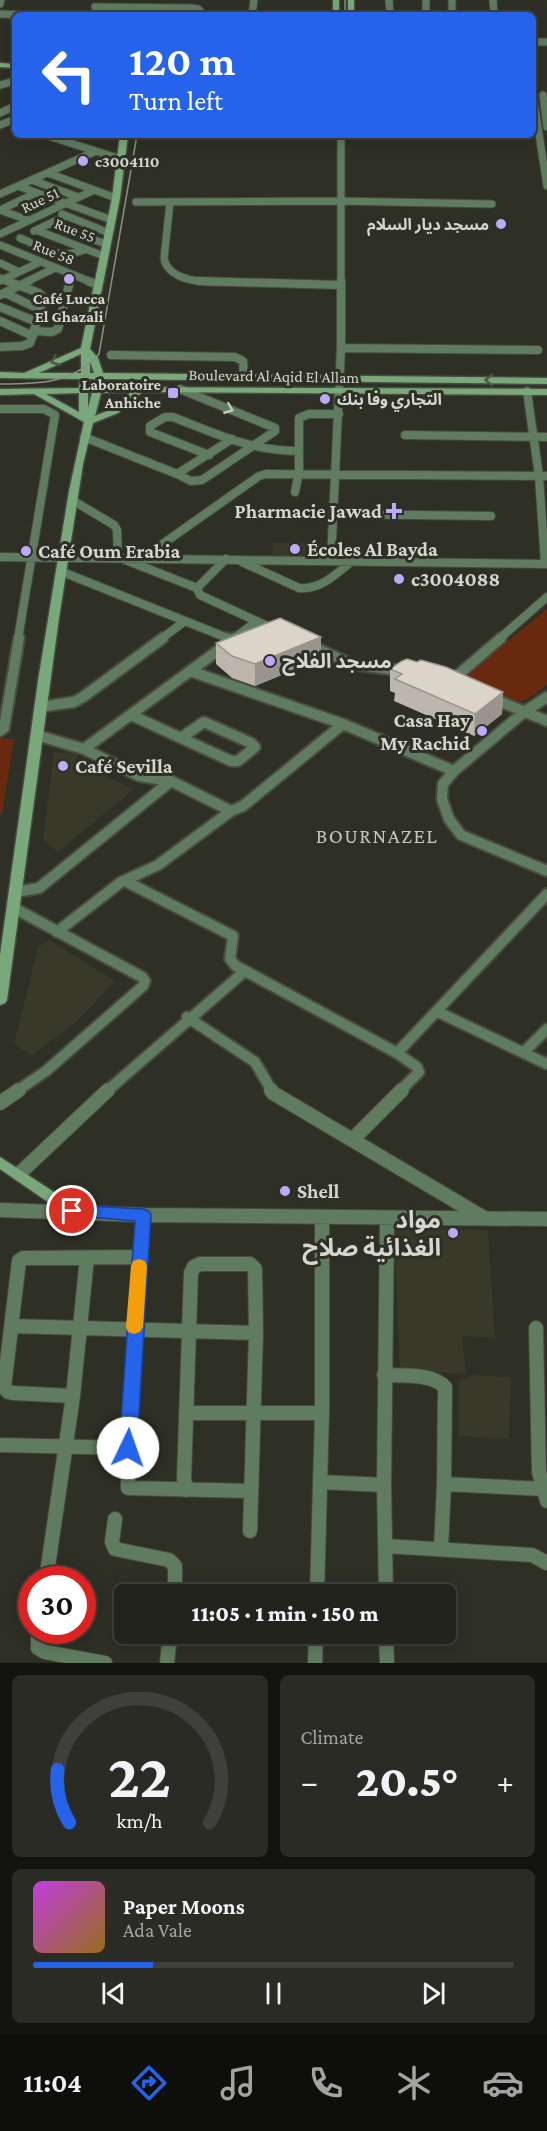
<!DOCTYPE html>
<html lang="en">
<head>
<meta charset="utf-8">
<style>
  body { margin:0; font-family:"Crimson Pro","Noto Sans Arabic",serif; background:#2a2b25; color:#f1f3f6; height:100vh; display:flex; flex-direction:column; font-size:22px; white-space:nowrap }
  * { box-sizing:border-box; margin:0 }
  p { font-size:20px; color:#a2a4a3 }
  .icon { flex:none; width:33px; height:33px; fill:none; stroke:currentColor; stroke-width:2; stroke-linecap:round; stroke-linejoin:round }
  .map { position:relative; height:1663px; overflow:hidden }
  .details { display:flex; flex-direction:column; gap:12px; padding:12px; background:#13130f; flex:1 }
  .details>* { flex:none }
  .top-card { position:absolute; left:12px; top:12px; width:524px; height:126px; border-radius:9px; box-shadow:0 3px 15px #0003,0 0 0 2px #3f403b; background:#2563eb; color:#fff; overflow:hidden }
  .speed { position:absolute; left:18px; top:1566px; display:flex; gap:12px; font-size:30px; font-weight:700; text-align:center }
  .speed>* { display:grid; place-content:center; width:78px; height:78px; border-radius:50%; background:#22231c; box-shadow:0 3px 15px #0003,0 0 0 2px #3f403b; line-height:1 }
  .speed .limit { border:9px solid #d22; background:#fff; color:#111 }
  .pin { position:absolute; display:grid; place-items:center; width:51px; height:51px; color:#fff; margin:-26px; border:3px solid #fff; border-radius:50%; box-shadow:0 2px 6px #0007 }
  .me { position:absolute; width:66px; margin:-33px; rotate:3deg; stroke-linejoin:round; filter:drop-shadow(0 0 4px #0008) }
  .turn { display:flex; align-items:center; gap:21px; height:126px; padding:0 18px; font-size:27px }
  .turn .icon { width:78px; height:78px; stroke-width:2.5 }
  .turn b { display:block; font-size:42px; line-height:51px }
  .big { font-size:45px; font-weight:800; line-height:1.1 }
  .details .card { flex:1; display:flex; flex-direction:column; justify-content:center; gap:9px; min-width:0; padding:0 21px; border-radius:9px; background:#2a2b25 }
  .details .dial { align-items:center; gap:0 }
  .dial svg { height:156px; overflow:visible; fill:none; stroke:#3f403b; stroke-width:7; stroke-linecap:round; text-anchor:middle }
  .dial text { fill:#f1f3f6; stroke:none }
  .song { display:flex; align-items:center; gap:18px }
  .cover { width:72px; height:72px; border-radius:9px; background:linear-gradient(135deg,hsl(290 70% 55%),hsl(40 70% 35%)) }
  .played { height:6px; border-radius:3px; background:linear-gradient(90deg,#2563eb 25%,#3f403b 25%) }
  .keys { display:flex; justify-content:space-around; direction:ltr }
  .heat { display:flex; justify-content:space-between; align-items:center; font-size:33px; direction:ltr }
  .details .tiles { flex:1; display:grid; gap:12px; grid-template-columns:1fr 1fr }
  .card:last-child { grid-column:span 2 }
  .trip { position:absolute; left:114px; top:1584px; width:342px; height:60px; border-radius:9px; background:#22231c; box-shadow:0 3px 15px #0003,0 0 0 2px #3f403b; font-weight:800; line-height:60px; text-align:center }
  .menu { display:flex; height:96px; justify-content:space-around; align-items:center; background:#0e0e0b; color:#a2a4a3 }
  .menu .icon { width:42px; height:42px }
  .menu .selected { color:#2563eb }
  .menu b { font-size:27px; color:#f1f3f6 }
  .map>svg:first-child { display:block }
  .built { fill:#383929 }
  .green { fill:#69290e }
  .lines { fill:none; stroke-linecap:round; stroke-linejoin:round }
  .street-far3-casing { stroke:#494a40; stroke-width:9 }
  .street-far2-casing { stroke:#494a40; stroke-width:10 }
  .street-far1-casing { stroke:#494a40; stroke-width:14 }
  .street-casing { stroke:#494a40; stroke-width:16 }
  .secondary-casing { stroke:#494a40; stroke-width:3 }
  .street-far3 { stroke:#5f7c60; stroke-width:7 }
  .street-far2 { stroke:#5f7c60; stroke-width:8 }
  .street-far1 { stroke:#5f7c60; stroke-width:10 }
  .street { stroke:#5f7c60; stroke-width:14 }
  .secondary { fill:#79a97b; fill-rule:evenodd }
  .tram { stroke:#8f8f88; stroke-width:1.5 }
  .wall { fill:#bcb6ad }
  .shaded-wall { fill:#99948d }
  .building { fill:#dbd4c9; stroke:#99948d; stroke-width:1.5 }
  .oneway { stroke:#485a43 }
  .oneway2 { stroke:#c4c8bf }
  .route { fill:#2563eb; stroke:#184099; stroke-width:1.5 }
  .slow { fill:#f59e0b }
  .poi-dot { fill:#bda9f5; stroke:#2e2f25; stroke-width:2 }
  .labels { text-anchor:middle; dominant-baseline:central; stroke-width:6; stroke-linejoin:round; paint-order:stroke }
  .far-poi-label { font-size:16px; font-weight:bold; fill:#d6d6d0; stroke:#2e2f25; text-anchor:start }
  .far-street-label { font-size:16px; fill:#d6d6d0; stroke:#2e2f25 }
  .poi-label { font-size:20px; font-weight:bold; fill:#d6d6d0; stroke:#2e2f25; text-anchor:start }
  .neighbourhood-label { font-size:21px; letter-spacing:1.5px; fill:#c5c6ba; stroke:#2e2f25 }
  .near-poi-label { font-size:24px; font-weight:bold; fill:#d6d6d0; stroke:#2e2f25; text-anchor:end }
</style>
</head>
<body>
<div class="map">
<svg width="547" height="1663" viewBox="0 0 547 1663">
  <rect width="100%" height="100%" fill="#2e2f25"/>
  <path class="built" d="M273,543H317V556H272Z
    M54,752L77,753L78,764L134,789L58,852L43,840Z
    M49,940L115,981L77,1021L32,1056L14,1044L38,947Z
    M394,1229L488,1230L495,1338L462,1336L466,1374L400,1370Z
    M475,1375L511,1377L509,1439L459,1436V1381Z"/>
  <path class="green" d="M547,609V685C524,703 518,708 490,695C478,689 473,686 467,674Z
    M0,738L14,739L2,814H0Z"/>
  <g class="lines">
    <g class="street-far3-casing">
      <path id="street-far3" d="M389,0L390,15
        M426,0V15
        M452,0V15
        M493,0L494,15
        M0,4L1,0
        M95,7L191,8L198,9L204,15
        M0,14L31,15
        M252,15L254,0
        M532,42H547
        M0,85L15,81
        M533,95L547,186
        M543,95L547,127
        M0,113L15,106
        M0,125L15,119
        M45,135L121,159
        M341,135V282
        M48,173L116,198
        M32,180L78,197
        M18,186L112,220
        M0,194L94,152
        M136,202L339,201L492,204
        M170,202L164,259C169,280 198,282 217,282
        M0,210L36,193
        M0,210L28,220
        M62,214L109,233
        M50,224L106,244
        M36,230L104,256
        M34,231L66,216
        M0,234L92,191
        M20,238C45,248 59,261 86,249
        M0,245L91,282
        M0,263L19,272
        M0,278L11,282
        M0,281L40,262
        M26,282L55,268
        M70,282L71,274"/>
    </g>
    <g class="street-far2-casing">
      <path id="street-far2" d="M88,281L98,285
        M198,281L340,285
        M5,293L41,310
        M0,295L29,281
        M66,302H94
        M0,307L37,322
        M0,321L33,336
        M35,331L52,332L58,329L70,281
        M0,347L22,346L30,343L44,298L39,293L7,281
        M341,348L538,350
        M111,355L235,357L243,361L244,377
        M527,391L539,476L545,563
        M0,409H44L55,415L18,639
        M405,435L547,437
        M84,437L177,474L232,439
        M209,455L150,432V426L165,417H173C217,434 251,451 299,451
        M177,474L191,481L202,480L275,431V428L180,389
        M295,492L299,472V418L309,414H339
        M72,500L114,525L117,530L118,557L197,588L200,595L276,630
        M335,514L491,516
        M0,557L547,564
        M144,557L259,476L266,474L547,476
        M331,561L341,348V281
        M242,562L299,588C321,590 336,574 352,561
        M60,571L185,621
        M197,588L226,559
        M161,639L185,621L230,639
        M233,639L257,621
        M499,639L547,597"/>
    </g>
    <g class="street-far1-casing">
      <path id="street-far1" d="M226,638L232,640
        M309,645L351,664L403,671
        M190,671L343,724L454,771
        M451,681L501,638
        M489,697L547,721
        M547,697L524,712L454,771L443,784L442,799L449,819L461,835L547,871
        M40,707L74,702L83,697L163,638
        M131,715L231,761H238L255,747L251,743L204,722L182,737
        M0,731L4,728L19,638
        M36,735L84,749L139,776L171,781L231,811L243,806L343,724
        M84,749L235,638
        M125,881L233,936L230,959L236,966L397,1053L417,1067L419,1072L400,1091
        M16,892L39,888L171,781
        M14,908L142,977L145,981L143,986L46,1071L17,1091
        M57,932L121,882L158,865L231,811
        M438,1012L547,1064
        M187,1017L255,1062L272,1091
        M524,1052L547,1029
        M397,1053L547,894
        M107,1091L245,971"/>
    </g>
    <g class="street-casing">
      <path id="street" d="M271,1090L273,1093L484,1218
        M0,1103L19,1090
        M352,1140L402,1090
        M19,1174L108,1090
        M0,1210L143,1215L547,1219
        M12,1326L256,1333
        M536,1328L539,1472L547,1501
        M384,1375C403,1376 431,1373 445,1387L444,1484
        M73,1396L13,1393L8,1392L4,1387L19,1261L23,1258L140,1257
        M186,1413H322
        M0,1445L128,1448L143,1215
        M128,1448V1488L250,1491
        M320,1482L384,1485
        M186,1490L184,1478L191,1273L194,1267L200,1264H250L255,1269L256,1333L250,1531
        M115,1519L112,1542L115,1549L169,1560L175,1566V1594
        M386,1546L532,1555L547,1563
        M441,1549L444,1484L544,1489
        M46,1580L73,1396L87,1258
        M317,1594L322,1413V1217
        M386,1594L384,1485L387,1218
        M38,1630V1648L45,1652L105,1663
        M386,1634L387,1663
        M167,1663L170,1634
        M315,1663L316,1634"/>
    </g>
    <g class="secondary-casing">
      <path id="secondary" d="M333,0H339V15H333Z
        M348,0H354V15H348Z
        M0,63L15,64V68L0,67Z
        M120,135H128L120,198L90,349L98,358L103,373L547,378V384L103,379L102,387L547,389V395L142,392L118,413L93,423L83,464L59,618L7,1000L5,1003L0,1005V955L38,681L69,491L84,422L34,394L0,395V389L79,388L80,379L0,378V372L24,373L81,348L112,198ZM81,354V373H39ZM90,361L94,373H90ZM89,379H94L93,388H88ZM131,392L112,409L95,416L101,393ZM79,393V412L46,394ZM88,393H92L88,408Z
        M0,1157L77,1207L79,1211L77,1215L72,1217L67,1215L0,1169Z"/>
    </g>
    <use href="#street-far3" class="street-far3"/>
    <use href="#street-far2" class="street-far2"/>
    <use href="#street-far1" class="street-far1"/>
    <use href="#street" class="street"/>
    <use href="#secondary" class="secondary"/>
    <path class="tram" d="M345,0V15
      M0,384C37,384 73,384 99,354L137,135"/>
  </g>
  <path class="wall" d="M321,637L320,659L255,686L232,678L216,664V643Z
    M390,669L503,692L502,714L474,736L394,701L395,693L390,691Z"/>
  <path class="shaded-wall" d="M321,637L320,659L255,686V664Z
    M503,692L502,714L474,736L475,714Z"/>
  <path class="building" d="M280,618L321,637L255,664L232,656L216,643Z
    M407,659L417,662L421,660L446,667L503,692L475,714L395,679L402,674L390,669L402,661Z"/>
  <defs><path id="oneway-chevron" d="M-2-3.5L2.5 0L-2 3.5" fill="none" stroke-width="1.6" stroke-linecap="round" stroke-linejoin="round" transform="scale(1.5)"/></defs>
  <g class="oneway">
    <use href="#oneway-chevron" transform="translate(55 361) rotate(157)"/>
    <use href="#oneway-chevron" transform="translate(489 380) rotate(-180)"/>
  </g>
  <use class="oneway2" href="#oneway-chevron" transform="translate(229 409) rotate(22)"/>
  <path class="route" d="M72,1205L143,1209L149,1211L151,1215L137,1448L134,1454L128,1456L121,1454L119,1448L135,1221L66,1215L63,1211L66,1206Z"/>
  <path class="slow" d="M139,1259L145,1261L147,1266L143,1327L140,1332L134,1334L128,1332L126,1327L131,1266L133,1261Z"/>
  <g class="poi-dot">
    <circle cx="83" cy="161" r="6"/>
    <circle cx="501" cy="224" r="6"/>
    <circle cx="69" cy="279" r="6"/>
    <rect x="167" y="387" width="12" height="12" rx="3"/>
    <circle cx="325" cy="399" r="6"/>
    <path d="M391 502h6v6h6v6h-6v6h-6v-6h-6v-6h6z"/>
    <circle cx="295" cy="549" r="6"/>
    <circle cx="26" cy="551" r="6"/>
    <circle cx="399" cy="579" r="6"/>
    <circle cx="270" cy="661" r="6"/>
    <circle cx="482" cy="731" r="6"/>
    <circle cx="63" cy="766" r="6"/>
    <circle cx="285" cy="1191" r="6"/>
    <circle cx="453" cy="1233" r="6"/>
  </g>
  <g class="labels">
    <g class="far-poi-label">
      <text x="95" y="161">c3004110</text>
      <text x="489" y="224" text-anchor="end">مسجد ديار السلام</text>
      <text x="69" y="298" text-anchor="middle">Café Lucca<tspan x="69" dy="18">El Ghazali</tspan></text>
      <text x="161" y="384" text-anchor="end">Laboratoire<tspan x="161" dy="18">Anhiche</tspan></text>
      <text x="337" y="399">التجاري وفا بنك</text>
    </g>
    <g class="far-street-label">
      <text transform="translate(40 200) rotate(-25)">Rue 51</text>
      <text transform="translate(75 230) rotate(21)">Rue 55</text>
      <text transform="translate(54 252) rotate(22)">Rue 58</text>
      <text transform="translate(274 376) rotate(1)">Boulevard Al Aqid El Allam</text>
    </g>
    <g class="poi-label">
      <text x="382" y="511" text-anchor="end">Pharmacie Jawad</text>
      <text x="307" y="549">Écoles Al Bayda</text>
      <text x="38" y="551">Café Oum Erabia</text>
      <text x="411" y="579">c3004088</text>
      <text x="282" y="661">مسجد الفلاح</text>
      <text x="470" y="720" text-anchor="end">Casa Hay<tspan x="470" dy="23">My Rachid</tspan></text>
      <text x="75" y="766">Café Sevilla</text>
      <text x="297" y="1191">Shell</text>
    </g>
    <g class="neighbourhood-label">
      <text x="377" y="836">BOURNAZEL</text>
    </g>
    <g class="near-poi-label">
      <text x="441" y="1219">مواد<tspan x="441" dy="28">الغذائية صلاح</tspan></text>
    </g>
  </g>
</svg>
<div class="speed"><div class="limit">30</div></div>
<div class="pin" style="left:72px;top:1211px;background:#d93025"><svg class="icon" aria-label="arrive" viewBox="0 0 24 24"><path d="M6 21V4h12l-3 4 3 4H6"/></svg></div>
<svg class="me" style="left:128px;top:1448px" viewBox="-20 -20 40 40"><circle r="19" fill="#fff"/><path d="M0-13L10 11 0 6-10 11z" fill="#2563eb"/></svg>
<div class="trip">11:05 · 1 min · 150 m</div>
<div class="top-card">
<div class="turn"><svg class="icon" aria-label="left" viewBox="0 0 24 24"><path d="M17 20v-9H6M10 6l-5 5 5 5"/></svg><div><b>120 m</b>Turn left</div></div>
</div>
</div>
<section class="details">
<div class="tiles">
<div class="card dial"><svg viewBox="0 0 100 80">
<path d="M14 69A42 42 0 1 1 86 69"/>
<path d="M14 69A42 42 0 0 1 8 42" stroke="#2563eb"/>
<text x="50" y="56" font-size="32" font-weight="700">22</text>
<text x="50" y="72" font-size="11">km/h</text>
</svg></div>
<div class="card"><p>Climate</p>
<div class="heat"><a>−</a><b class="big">20.5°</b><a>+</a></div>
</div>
<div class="card">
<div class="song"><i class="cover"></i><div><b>Paper Moons</b><p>Ada Vale</p></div></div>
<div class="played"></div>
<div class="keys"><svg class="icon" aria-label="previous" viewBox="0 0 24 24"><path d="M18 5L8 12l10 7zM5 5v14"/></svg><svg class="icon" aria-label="pause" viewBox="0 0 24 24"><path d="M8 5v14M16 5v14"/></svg><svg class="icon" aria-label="next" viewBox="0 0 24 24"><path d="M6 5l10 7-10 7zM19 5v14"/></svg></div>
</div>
</div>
</section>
<nav class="menu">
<b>11:04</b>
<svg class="icon selected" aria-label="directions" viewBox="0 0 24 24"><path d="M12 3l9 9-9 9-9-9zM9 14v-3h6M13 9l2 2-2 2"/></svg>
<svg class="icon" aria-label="music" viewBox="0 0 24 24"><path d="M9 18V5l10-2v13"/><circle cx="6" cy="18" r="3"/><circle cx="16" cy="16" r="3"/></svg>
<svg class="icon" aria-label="phone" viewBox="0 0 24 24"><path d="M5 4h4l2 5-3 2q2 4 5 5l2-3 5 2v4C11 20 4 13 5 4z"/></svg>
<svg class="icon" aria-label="climate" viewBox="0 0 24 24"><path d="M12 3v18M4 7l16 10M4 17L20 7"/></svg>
<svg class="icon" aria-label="car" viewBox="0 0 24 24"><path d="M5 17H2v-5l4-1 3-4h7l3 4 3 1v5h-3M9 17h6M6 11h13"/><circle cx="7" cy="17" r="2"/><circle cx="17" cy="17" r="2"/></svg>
</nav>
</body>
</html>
